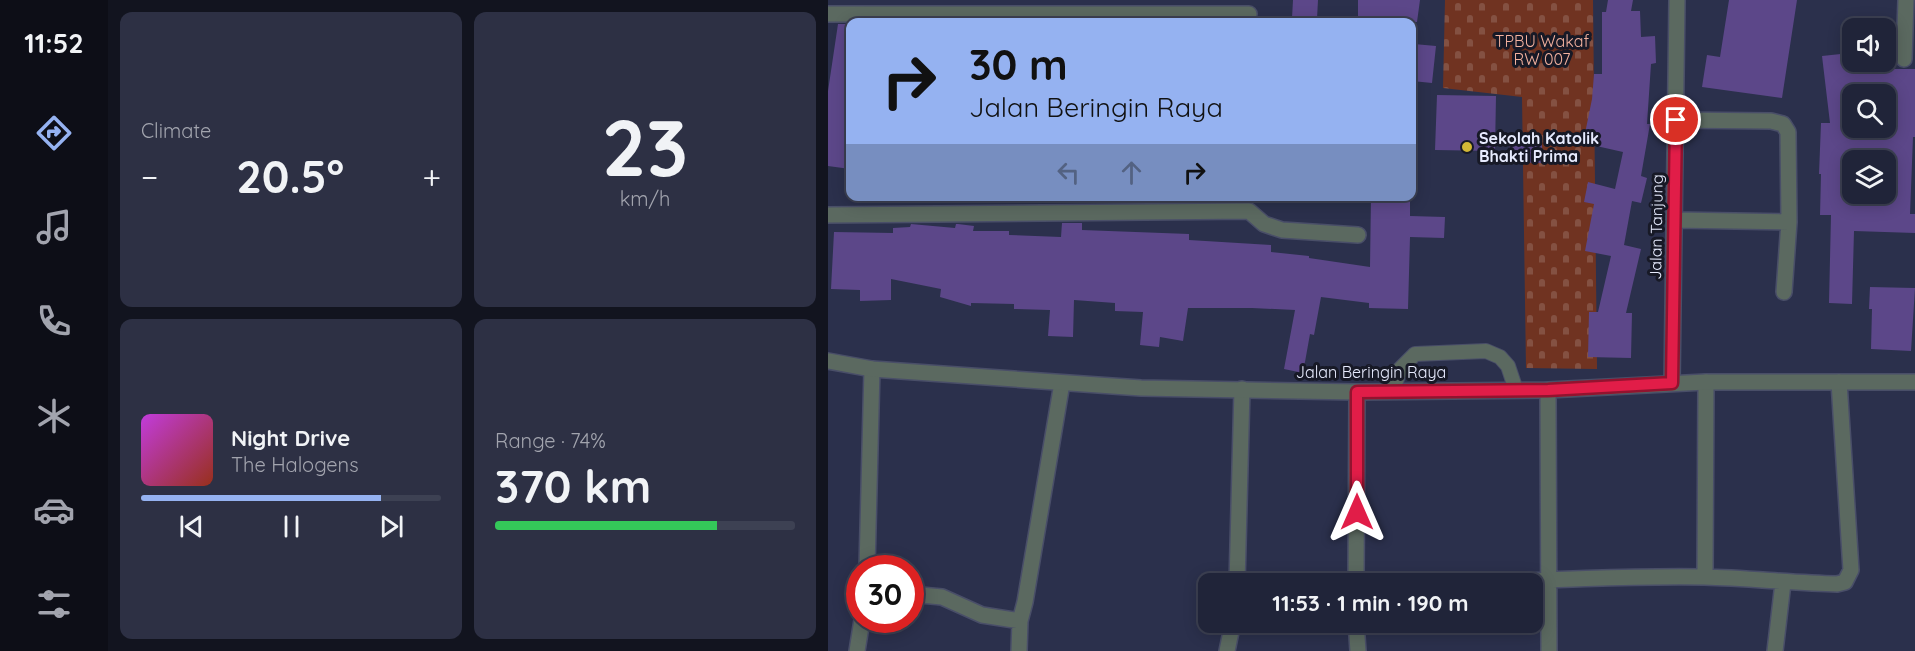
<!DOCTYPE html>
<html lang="en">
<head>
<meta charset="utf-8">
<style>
  body { margin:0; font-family:Quicksand,sans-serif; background:#2d3044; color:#f1f3f6; height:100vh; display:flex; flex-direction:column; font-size:22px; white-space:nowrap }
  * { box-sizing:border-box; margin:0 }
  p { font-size:20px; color:#a2a4ae }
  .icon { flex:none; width:33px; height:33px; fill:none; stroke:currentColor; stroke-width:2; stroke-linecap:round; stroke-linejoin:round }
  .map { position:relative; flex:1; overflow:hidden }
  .details { display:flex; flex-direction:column; gap:12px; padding:12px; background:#12141f; width:720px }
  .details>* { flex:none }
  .banner { position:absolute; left:18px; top:18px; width:570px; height:183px; border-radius:12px; box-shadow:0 3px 15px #0003,0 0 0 2px #3d4153; background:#95b2f1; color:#111; overflow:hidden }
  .fabs { position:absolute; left:1014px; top:18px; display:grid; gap:12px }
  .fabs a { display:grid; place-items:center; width:54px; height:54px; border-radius:12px; background:#202439; box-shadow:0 3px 15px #0003,0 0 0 2px #3d4153; font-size:30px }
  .speed { position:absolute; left:18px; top:555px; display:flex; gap:12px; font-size:30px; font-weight:700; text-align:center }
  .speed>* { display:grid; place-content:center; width:78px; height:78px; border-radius:50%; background:#202439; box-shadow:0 3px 15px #0003,0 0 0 2px #3d4153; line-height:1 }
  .speed .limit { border:9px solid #d22; background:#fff; color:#111 }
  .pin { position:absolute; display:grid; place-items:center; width:51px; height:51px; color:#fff; margin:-26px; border:3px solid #fff; border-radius:50%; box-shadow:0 2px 6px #0007 }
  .me { position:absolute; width:66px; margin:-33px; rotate:0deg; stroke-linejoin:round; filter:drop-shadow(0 0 4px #0008) }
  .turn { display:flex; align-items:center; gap:21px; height:126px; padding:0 24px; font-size:27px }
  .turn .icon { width:78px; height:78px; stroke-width:2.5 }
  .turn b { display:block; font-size:42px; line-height:51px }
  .lanes { display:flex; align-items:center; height:57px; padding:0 24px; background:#0003; justify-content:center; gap:30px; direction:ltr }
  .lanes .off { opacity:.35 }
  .big { font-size:45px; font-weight:800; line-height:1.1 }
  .details .widget { flex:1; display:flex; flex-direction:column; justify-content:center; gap:9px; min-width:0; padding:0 21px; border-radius:12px; background:#2d3044 }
  .details .dial { align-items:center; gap:0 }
  .dial b { font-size:78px; line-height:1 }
  .song { display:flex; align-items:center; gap:18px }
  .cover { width:72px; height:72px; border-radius:9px; background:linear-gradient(135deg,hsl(290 70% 55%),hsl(10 70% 35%)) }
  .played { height:6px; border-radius:3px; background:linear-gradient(90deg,#95b2f1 80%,#3d4153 80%) }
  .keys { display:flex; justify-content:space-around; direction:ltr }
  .heat { display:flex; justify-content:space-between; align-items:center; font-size:33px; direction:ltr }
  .charge { height:9px; border-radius:4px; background:linear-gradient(90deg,#34c759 74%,#3d4153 0) }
  .details .tiles { flex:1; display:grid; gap:12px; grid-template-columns:repeat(2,1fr) }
  .trip { position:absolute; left:370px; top:573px; width:345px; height:60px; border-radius:12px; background:#202439; box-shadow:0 3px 15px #0003,0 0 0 2px #3d4153; font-weight:800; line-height:60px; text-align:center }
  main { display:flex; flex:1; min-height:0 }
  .menu { display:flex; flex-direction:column; width:108px; justify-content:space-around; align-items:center; background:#0d0e17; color:#a2a4ae }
  .menu .icon { width:42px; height:42px }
  .menu .current { color:#95b2f1 }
  .menu b { font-size:27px; color:#f1f3f6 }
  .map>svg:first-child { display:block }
  .cemetery { fill:url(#cemetery-stones) }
  .building { fill:#5c4789; fill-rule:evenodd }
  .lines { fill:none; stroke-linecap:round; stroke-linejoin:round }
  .service-casing { stroke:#494e68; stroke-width:16 }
  .minor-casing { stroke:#494e68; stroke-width:18 }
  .tertiary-casing { stroke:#494e68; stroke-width:18 }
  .service { stroke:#5b6960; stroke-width:14 }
  .minor { stroke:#5b6960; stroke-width:15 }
  .tertiary { stroke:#5b6960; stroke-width:15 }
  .route-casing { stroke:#92132f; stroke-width:15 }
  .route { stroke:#e11d48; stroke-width:10 }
  .poi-dot { fill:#d2b736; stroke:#171926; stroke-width:2 }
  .labels { text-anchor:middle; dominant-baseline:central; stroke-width:6; stroke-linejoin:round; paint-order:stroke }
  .park-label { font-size:16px; fill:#f3b19e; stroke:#171926 }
  .poi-label { font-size:16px; font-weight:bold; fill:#e7ebfe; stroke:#171926; text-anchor:start }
  .street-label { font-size:16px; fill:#e7ebfe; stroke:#171926 }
</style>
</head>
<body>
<main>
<nav class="menu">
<b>11:52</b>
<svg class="icon current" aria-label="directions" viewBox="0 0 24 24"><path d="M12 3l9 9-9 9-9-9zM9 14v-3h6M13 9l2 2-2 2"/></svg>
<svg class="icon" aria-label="music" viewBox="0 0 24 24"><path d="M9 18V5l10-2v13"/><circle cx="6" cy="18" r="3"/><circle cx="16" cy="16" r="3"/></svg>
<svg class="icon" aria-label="phone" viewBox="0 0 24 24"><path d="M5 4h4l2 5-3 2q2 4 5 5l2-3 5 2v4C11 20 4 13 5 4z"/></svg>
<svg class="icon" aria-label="climate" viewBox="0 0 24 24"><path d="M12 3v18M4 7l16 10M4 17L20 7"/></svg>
<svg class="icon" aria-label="car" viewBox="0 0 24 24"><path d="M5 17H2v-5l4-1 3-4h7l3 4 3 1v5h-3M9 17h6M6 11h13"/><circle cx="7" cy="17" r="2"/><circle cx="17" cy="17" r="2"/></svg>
<svg class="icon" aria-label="filters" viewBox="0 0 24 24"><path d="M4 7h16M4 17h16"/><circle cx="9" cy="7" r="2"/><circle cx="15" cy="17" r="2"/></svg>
</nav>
<section class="details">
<div class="tiles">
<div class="widget"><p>Climate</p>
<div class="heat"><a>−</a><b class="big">20.5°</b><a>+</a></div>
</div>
<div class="widget dial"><b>23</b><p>km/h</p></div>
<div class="widget">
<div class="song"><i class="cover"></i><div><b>Night Drive</b><p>The Halogens</p></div></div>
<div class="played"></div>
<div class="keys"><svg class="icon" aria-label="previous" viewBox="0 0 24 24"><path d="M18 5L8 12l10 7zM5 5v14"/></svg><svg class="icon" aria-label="pause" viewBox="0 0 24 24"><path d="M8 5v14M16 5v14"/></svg><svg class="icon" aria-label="next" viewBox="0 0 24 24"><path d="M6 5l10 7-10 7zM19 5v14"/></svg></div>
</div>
<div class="widget"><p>Range · 74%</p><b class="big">370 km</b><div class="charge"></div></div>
</div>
</section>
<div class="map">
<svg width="1087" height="651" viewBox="0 0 1087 651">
  <defs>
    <pattern id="cemetery-stones" width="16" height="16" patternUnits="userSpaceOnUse" patternTransform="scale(1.5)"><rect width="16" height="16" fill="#703321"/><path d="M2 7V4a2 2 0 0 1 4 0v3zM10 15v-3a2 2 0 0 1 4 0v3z" fill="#845142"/></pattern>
  </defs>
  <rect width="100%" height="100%" fill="#2b304c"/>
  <path class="cemetery" d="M617,0H765L769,369L698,368L694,97L615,88Z"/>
  <path class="building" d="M465,0H490L489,19L464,18Z
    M530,0H592L589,22H530Z
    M780,0H805L803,11H812L813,37L827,36L828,63L823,64L819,124H822L813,176L819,178L813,203L804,201L796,245L813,249L798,313H804L803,358L760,357L761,312H770L783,256L757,251L766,204L756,202L760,182L787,189L795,152L755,143L764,99L766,74H774V12H778Z
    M901,0H969L954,98L874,87L879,55L892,57Z
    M10,24H22V169L0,166V91Z
    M586,44L608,46L604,83L584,81Z
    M1022,53L1023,62L1067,63V69H1087V137H1085L1082,214H1087V233L1026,231L1024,304L1001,303L1003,215H992L993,174H991L993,123H1002L994,56ZM1024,94H1058V128H1024ZM1024,160H1058V194H1024Z
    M609,95L668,96L667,151L607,150Z
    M681,142L714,143V163L681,162Z
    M543,196H582V216L617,217L616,238L582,237L580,309L541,308V303L493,297L486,335L482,334L475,373L456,369L467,310L424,308H360L355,341L332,337L331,347L312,345L315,312L287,311V303L246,300L245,337L220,336L222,310L186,309V304L143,303V306L112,297L113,289L63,279V300L32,301V290L3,289L6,232L65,233V228L82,227L83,224L127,228L128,224H130L146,226L145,231H181V235L233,237L234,223H254V230L361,234V240L443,245V252L481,256V258L542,267Z
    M1042,287L1087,288L1083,351L1043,349L1044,309H1041Z"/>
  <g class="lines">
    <g class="service-casing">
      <path id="service" d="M565,391L572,369L587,354L658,351L672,357L680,366L688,390"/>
    </g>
    <g class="minor-casing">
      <path id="minor" d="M0,14H421
        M1076,59L1078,0
        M848,120L943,121L955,124L960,132L961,222L956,292
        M0,215L421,211L436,224L454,230L530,235
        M847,220L961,222
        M844,383L849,0
        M720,390L721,651
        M39,568L44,369
        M877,577L878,382
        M409,584L414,389
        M528,584L529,392
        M637,584C717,580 796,576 876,577C920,578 964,583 1009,584L1017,582L1023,570L1011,382
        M82,594L114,597L154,615L192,621
        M528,622L530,651
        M29,651L34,620
        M191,651L192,621L197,602L234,383
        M399,651L405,622
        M947,651L955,583"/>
    </g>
    <g class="tertiary-casing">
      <path id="tertiary" d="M0,361L44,369L313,388L529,392L720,390L878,382H1087"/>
    </g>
    <use href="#service" class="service"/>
    <use href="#minor" class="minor"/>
    <use href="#tertiary" class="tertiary"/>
  </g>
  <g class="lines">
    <g class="route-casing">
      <path id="route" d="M529,512V392L720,390L844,383L848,120"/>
    </g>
    <use href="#route" class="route"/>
  </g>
  <circle class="poi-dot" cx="639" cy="147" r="6"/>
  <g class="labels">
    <g class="park-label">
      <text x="714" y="41">TPBU Wakaf<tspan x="714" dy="18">RW 007</tspan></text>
    </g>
    <g class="poi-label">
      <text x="651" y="138">Sekolah Katolik<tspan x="651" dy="18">Bhakti Prima</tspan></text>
    </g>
    <g class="street-label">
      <text transform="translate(828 227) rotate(-89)">Jalan Tanjung</text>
      <text x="543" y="372">Jalan Beringin Raya</text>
    </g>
  </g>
</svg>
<div class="fabs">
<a><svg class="icon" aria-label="sound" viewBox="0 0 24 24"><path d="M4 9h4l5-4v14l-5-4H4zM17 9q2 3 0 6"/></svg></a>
<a><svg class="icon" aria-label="search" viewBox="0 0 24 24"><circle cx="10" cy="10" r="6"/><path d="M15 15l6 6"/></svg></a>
<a><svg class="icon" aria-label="layers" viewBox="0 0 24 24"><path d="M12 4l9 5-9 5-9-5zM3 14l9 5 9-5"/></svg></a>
</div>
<div class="speed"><div class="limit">30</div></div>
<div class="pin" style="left:848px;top:120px;background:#d93025"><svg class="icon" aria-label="arrive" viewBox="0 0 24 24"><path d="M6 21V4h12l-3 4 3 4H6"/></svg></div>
<svg class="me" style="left:529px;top:512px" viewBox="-20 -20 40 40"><path d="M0-17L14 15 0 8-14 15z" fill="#e11d48" stroke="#fff" stroke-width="4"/></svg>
<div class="trip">11:53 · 1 min · 190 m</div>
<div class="banner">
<div class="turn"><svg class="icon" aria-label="right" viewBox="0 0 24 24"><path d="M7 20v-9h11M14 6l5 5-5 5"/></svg><div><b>30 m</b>Jalan Beringin Raya</div></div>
<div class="lanes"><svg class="icon off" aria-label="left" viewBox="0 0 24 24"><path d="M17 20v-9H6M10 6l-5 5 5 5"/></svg><svg class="icon off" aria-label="ahead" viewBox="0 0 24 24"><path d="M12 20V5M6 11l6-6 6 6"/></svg><svg class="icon" aria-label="right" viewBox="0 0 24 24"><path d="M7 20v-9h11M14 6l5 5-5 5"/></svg></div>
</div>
</div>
</main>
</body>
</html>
